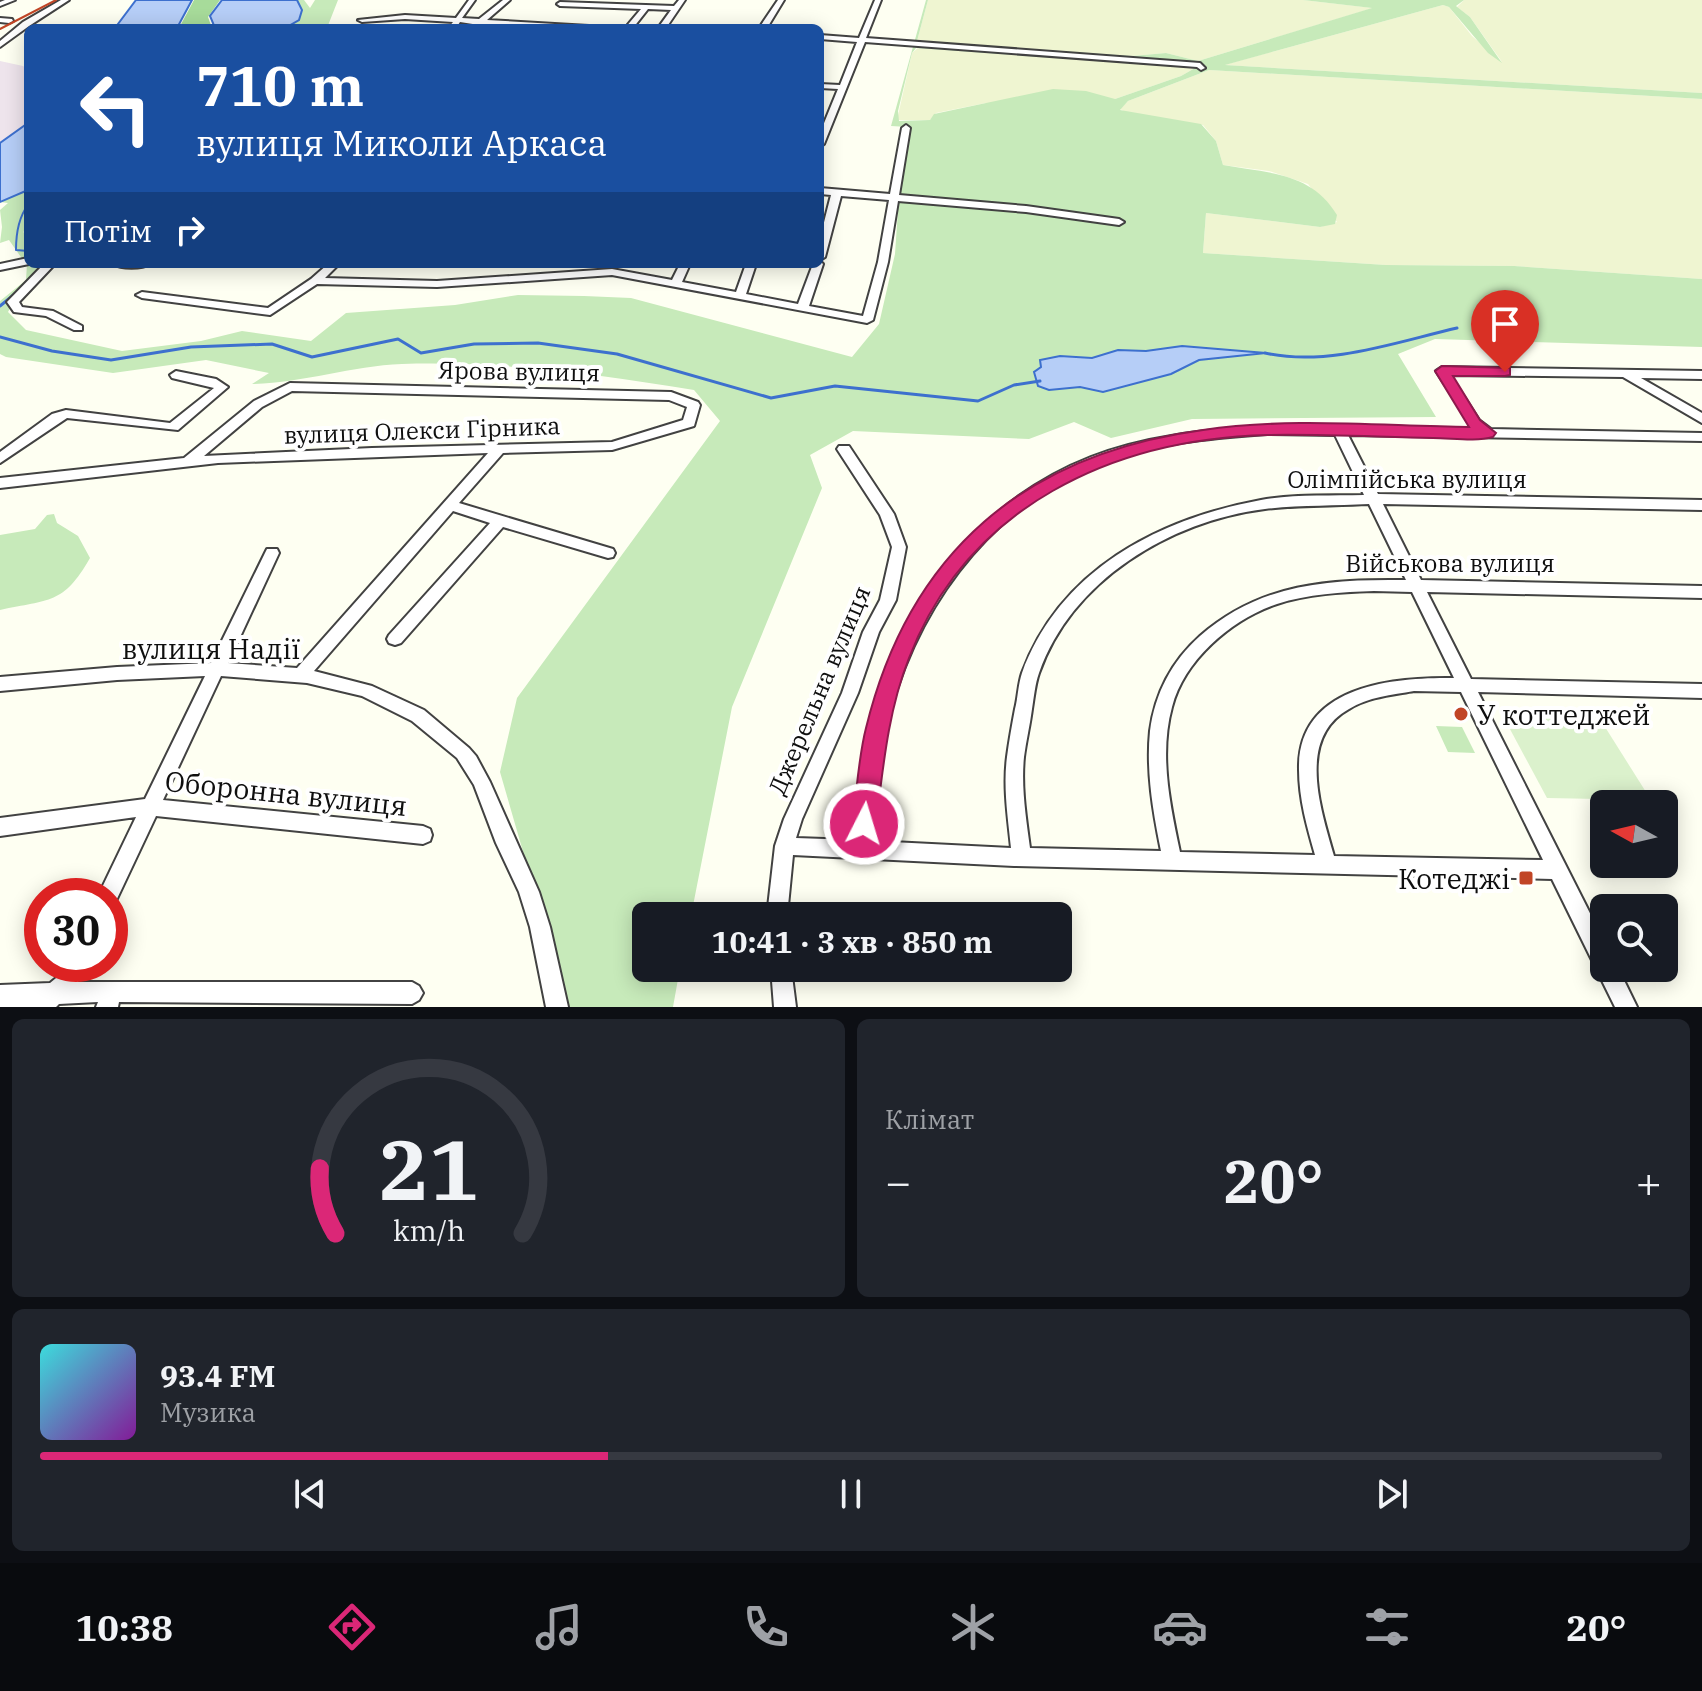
<!DOCTYPE html>
<html lang="uk">
<head>
<meta charset="utf-8">
<style>
  body { margin:0; font-family:"IBM Plex Serif",serif; background:#20242c; color:#f1f3f6; height:100vh; display:flex; flex-direction:column; font-size:30px; white-space:nowrap }
  * { box-sizing:border-box; margin:0 }
  p { font-size:26px; color:#9ea1a6 }
  .icon { flex:none; width:44px; height:44px; fill:none; stroke:currentColor; stroke-width:2; stroke-linecap:round; stroke-linejoin:round }
  .map { position:relative; height:1007px; overflow:hidden }
  .side { display:flex; flex-direction:column; gap:12px; padding:12px; background:#0d0f14; flex:1 }
  .side>* { flex:none }
  .hud { position:absolute; left:24px; top:24px; width:800px; height:244px; border-radius:12px; box-shadow:0 4px 20px #0003; background:#1a4fa0; color:#fff; overflow:hidden }
  .needle { width:52px; rotate:278deg }
  .tools { position:absolute; left:1590px; top:790px; display:grid; gap:16px }
  .tools a { display:grid; place-items:center; width:88px; height:88px; border-radius:12px; background:#171b24; box-shadow:0 4px 20px #0003; font-size:40px }
  .speed { position:absolute; left:24px; top:878px; display:flex; gap:16px; font-size:40px; font-weight:700; text-align:center }
  .speed>* { display:grid; place-content:center; width:104px; height:104px; border-radius:50%; background:#171b24; box-shadow:0 4px 20px #0003; line-height:1 }
  .speed .limit { border:12px solid #d22; background:#fff; color:#111 }
  .pin { position:absolute; display:grid; place-items:center; width:68px; height:68px; color:#fff; margin:-82px -34px; border-radius:50% 50% 50% 0; rotate:-45deg; box-shadow:0 0 8px #0007 }
  .pin .icon { rotate:45deg }
  .me { position:absolute; width:88px; margin:-44px; rotate:5deg; stroke-linejoin:round; filter:drop-shadow(0 0 6px #0008) }
  .turn { display:flex; align-items:center; gap:28px; height:168px; padding:0 40px; font-size:36px }
  .turn .icon { width:104px; height:104px; stroke-width:2.5 }
  .turn b { display:block; font-size:56px; line-height:68px }
  .then { display:flex; align-items:center; height:76px; padding:0 40px; background:#0003; gap:16px; font-size:30px }
  .big { font-size:60px; font-weight:800; line-height:1.1 }
  .side .widget { flex:1; display:flex; flex-direction:column; justify-content:center; gap:12px; min-width:0; padding:0 28px; border-radius:12px; background:#20242c }
  .side .dial { align-items:center; gap:0 }
  .dial svg { height:208px; overflow:visible; fill:none; stroke:#363941; stroke-width:7; stroke-linecap:round; text-anchor:middle }
  .dial text { fill:#f1f3f6; stroke:none }
  .song { display:flex; align-items:center; gap:24px }
  .cover { width:96px; height:96px; border-radius:12px; background:linear-gradient(135deg,hsl(180 70% 55%),hsl(290 70% 35%)) }
  .played { height:8px; border-radius:4px; background:linear-gradient(90deg,#db2777 35%,#363941 35%) }
  .keys { display:flex; justify-content:space-around; direction:ltr }
  .heat { display:flex; justify-content:space-between; align-items:center; font-size:44px; direction:ltr }
  .side .tiles { flex:1; display:grid; gap:12px; grid-template-columns:1fr 1fr }
  .widget:last-child { grid-column:span 2 }
  .trip { position:absolute; left:632px; top:902px; width:440px; height:80px; border-radius:12px; background:#171b24; box-shadow:0 4px 20px #0003; font-weight:800; line-height:80px; text-align:center }
  .dock { display:flex; height:128px; justify-content:space-around; align-items:center; background:#090b0e; color:#9ea1a6 }
  .dock .icon { width:56px; height:56px }
  .dock .current { color:#db2777 }
  .dock b { font-size:36px; color:#f1f3f6 }
  .map>svg:first-child { display:block }
  .industrial { fill:#eee4ec }
  .farmland { fill:#eff5d1 }
  .green { fill:#c7eaba; fill-rule:evenodd }
  .forest { fill:#a7db9a }
  .pitch { fill:#dbf1cc }
  .water { fill:#b6cef7; stroke:#3d70ce; stroke-width:2 }
  .lines { fill:none; stroke-linecap:round; stroke-linejoin:round }
  .stream-far1 { stroke:#3d70ce; stroke-width:2 }
  .stream { stroke:#3d70ce; stroke-width:3 }
  .minor-casing { stroke:#424242; stroke-width:4 }
  .minor { fill:#fff; fill-rule:evenodd }
  .rail { stroke:#c14526; stroke-width:2 }
  .route { fill:#db2777; stroke:#8e194d; stroke-width:2 }
  .poi-dot { fill:#c14526; stroke:#fff; stroke-width:3 }
  .labels { text-anchor:middle; dominant-baseline:central; stroke-width:8; stroke-linejoin:round; paint-order:stroke }
  .street-label { font-size:24px; fill:#0f0f0f; stroke:#fff }
  .near-street-label { font-size:28px; fill:#0f0f0f; stroke:#fff }
  .near-poi-label { font-size:28px; fill:#0f0f0f; stroke:#fff; text-anchor:start }
</style>
</head>
<body>
<div class="map">
<svg width="1702" height="1007" viewBox="0 0 1702 1007">
  <rect width="100%" height="100%" fill="#fefff2"/>
  <path class="industrial" d="M0,61L23,66L28,70V123L0,143Z"/>
  <path class="farmland" d="M928,0H1303L1373,8L1198,61L1166,53L1132,56L917,41Z
    M1464,0H1702V93L1224,65L1443,5L1449,7L1472,36L1502,62L1470,17L1457,7Z
    M918,48L1195,68L1181,76L1115,99L1119,115L1127,113L1120,109L1128,101L1209,70L1702,99V279L1514,266L1386,265L1203,253L1206,213L1320,227L1337,222L1308,184L1269,171L1223,165L1216,141L1203,125L986,103L936,113L930,120H897L912,53Z"/>
  <path class="green" d="M297,0H304L310,8L315,0H338L327,28H285L300,18L302,10Z
    M926,0H928L917,41L1132,56L1166,53L1198,61L1372,8L1303,0H1464L1456,6L1470,17L1502,63L1488,53L1449,7L1443,5L1225,65L1702,93V99L1209,70L1128,101L1120,110L1201,124L1216,141L1223,165C1267,173 1312,172 1337,215L1335,224L1320,227L1206,213L1203,253L1386,265L1514,266L1702,279V347L1435,339L1398,354L1436,417L1192,419L1111,438L1074,422L1029,439L853,431L810,455L822,488L732,707L691,916H646V968H680L673,1007H568L500,772L517,698L720,421L694,390C597,374 501,361 402,364C351,366 303,383 252,384L269,373L206,360L113,373L6,357L0,354V301L26,280L27,264H50L14,301L8,312L26,330L122,351L201,341L242,331L311,341L346,313L455,305L518,295L584,296L631,298L852,357L879,324L895,254L899,195L908,127L891,126ZM916,48L1195,68L1181,76L1115,99L1086,91L1053,89L934,114L930,120L899,121L898,111L912,53Z
    M28,190V229L23,232L28,235V260H23L9,240L0,243L2,227L0,210L8,203L0,202Z
    M54,514L57,523L78,536L90,558C63,605 50,599 0,610V535L35,529L47,515Z
    M1436,726L1462,727L1475,753L1448,752Z"/>
  <path class="forest" d="M194,0H220L208,17L212,28H179Z"/>
  <path class="pitch" d="M1504,718L1600,719L1651,800L1547,798Z"/>
  <path class="water" d="M136,0H192L177,28H115Z
    M222,0H297L302,10L299,20L285,28H215L210,16Z
    M28,123V190L0,202V143Z
    M1182,346L1266,353L1199,360L1171,374L1103,392L1080,387L1049,390L1038,386L1034,372L1041,367L1040,360L1060,356L1092,358L1118,350L1146,351Z"/>
  <g class="lines">
    <path class="stream-far1" d="M28,205C18,218 16,234 16,250L28,251"/>
    <path class="stream" d="M0,306L16,293
      M0,337L52,351L111,360L191,347L272,344L312,357L398,339L421,353L474,344L538,343L617,354L771,398L835,386L978,401L1014,385L1040,381
      M1265,353C1328,367 1396,342 1457,328"/>
    <g class="minor-casing">
      <path id="minor" d="M5,0H15L0,6V2Z
        M61,0H69L29,26L0,47V41L23,22Z
        M469,0H475L462,18L479,19L503,0H510L487,20L589,26L593,28L479,25L460,22L456,28H448L453,22L405,19L362,22L358,20L405,15L456,18Z
        M679,0H685L666,28H658L671,10L648,9L633,28H625L641,9L560,6L557,4L560,2L674,6Z
        M778,0H784L767,28H759Z
        M875,0H881L866,38L1200,63L1205,68L1201,70L1197,67L865,42L824,144L820,147V133L838,89L820,88V84L840,85L857,42L820,39V35L859,38Z
        M0,18L12,19L13,21L9,23L0,22Z
        M906,125L910,128L899,195L1026,206L1119,219L1124,222L1119,225L1026,212L898,201L888,262L873,320L867,323L612,275L437,287L317,284L270,315L142,298L136,295L142,292L268,308L311,279L328,264H339L325,278L437,281L612,269L672,280L680,264H690L682,282L736,292L746,264H756L746,294L798,304L813,264H820V261L823,264L809,306L863,316L878,262L889,200L841,196L825,257L820,260V238L831,195L820,194V188L890,194L902,128Z
        M28,258L29,264L0,270V264Z
        M44,264H55L19,302L22,307L53,311L82,326V330H74L46,316L14,312L7,302Z
        M113,264H150C142,269 121,269 113,264Z
        M1442,367L1702,371V379L1641,378L1702,413V423L1623,377L1450,375L1479,420L1491,429L1702,433V441L1348,435L1378,494L1702,500V510L1383,504L1421,580L1702,586V598L1427,592L1471,679L1702,684V698L1478,692L1604,941V968H1618L1637,1007H1615L1552,879L1014,866L793,855L787,916H767L775,846L784,819L842,693L863,632L880,600L892,547L880,515L837,449L839,446H849L894,514L906,547L896,600L879,632L858,693L802,819L796,838L854,840C857,804 859,768 868,733C896,612 973,503 1091,457C1145,436 1205,430 1262,426C1287,425 1311,428 1335,427C1380,425 1428,428 1474,429L1436,371ZM1267,434L1335,435L1364,495C1330,496 1294,494 1261,500C1158,519 1060,570 1022,673C1018,685 1018,698 1015,709C1012,725 1009,741 1007,757C1003,787 1008,818 1011,848L872,841C875,805 877,768 885,733C911,615 985,509 1100,464C1153,443 1211,438 1267,434ZM1369,504L1406,580C1329,579 1261,583 1200,636C1172,661 1155,693 1150,731C1146,771 1153,812 1161,851L1030,848C1026,818 1021,787 1024,757C1026,741 1030,725 1032,709C1034,697 1035,684 1039,673C1072,580 1170,521 1265,509C1299,505 1334,506 1369,504ZM1374,591L1412,592L1454,678C1391,677 1297,686 1299,770C1299,799 1307,827 1315,855L1180,852C1170,805 1159,754 1172,707C1184,660 1232,619 1277,604C1308,594 1342,592 1374,591ZM1414,691L1461,692L1543,860L1334,856C1321,810 1296,738 1349,709C1368,697 1392,695 1414,691Z
        M176,371L216,379L228,387L178,430L67,418L0,463V452L52,414L66,410L170,423L214,388L172,378L170,375Z
        M290,383L671,392L698,402L700,405L694,426L612,450L503,453L459,503L613,549L615,553L613,557L608,558L503,527L401,643L395,645L389,643L387,639L389,635L490,523L453,511L314,671L372,686L424,710L469,748L476,756L490,782L539,892L550,927L568,1007H546L530,927L519,892L496,843L474,785L457,758L412,721L362,696L307,683L221,676L163,800L423,826L430,829L432,835L430,841L423,844L156,816L115,903L110,905V896H98L136,817L0,836V818L145,799L205,676L117,680L0,691V677L117,667L211,663L265,553L267,549H277L279,553L228,663L297,668L488,453L218,463L0,488V478L184,458L254,401ZM292,391L669,400L687,407L683,420L612,442L372,448L204,456L262,407Z
        M65,964H86L78,982H412L419,986L423,993L419,1000L412,1004L119,1002L118,1007H96L98,1002L59,1004L56,1007H0V985L50,983L61,974Z
        M771,968H791L796,1007H774Z"/>
    </g>
    <use href="#minor" class="minor"/>
    <path class="rail" d="M0,29L56,0"/>
  </g>
  <path class="route" d="M1442,366L1510,368V375L1505,376H1453L1480,420L1496,433L1493,437C1475,442 1452,438 1433,438C1378,437 1323,434 1268,435C1113,439 968,506 909,658C888,711 883,768 876,824L873,832L864,835L856,832L852,824C857,793 858,759 866,728C909,552 1025,454 1203,430C1290,417 1381,426 1469,427L1435,371Z"/>
  <g class="poi-dot">
    <circle cx="1461" cy="714" r="8"/>
    <rect x="1518" y="870" width="16" height="16" rx="4"/>
  </g>
  <g class="labels">
    <g class="street-label">
      <text transform="translate(519 371) rotate(1)">Ярова вулиця</text>
      <text transform="translate(422 430) rotate(-2)">вулиця Олекси Гірника</text>
      <text x="1407" y="479">Олімпійська вулиця</text>
      <text x="1450" y="563">Військова вулиця</text>
      <text transform="translate(819 690) rotate(-67)">Джерельна вулиця</text>
    </g>
    <g class="near-street-label">
      <text x="211" y="648">вулиця Надії</text>
      <text transform="translate(286 793) rotate(6)">Оборонна вулиця</text>
    </g>
    <g class="near-poi-label">
      <text x="1477" y="714">У коттеджей</text>
      <text x="1510" y="878" text-anchor="end">Котеджі</text>
    </g>
  </g>
</svg>
<div class="tools">
<a><svg class="needle" viewBox="-14 -14 28 28"><path d="M0-13l5 13h-10z" fill="#e53935"/><path d="M0 13l5-13h-10z" fill="#9ea1a6"/></svg></a>
<a><svg class="icon" aria-label="search" viewBox="0 0 24 24"><circle cx="10" cy="10" r="6"/><path d="M15 15l6 6"/></svg></a>
</div>
<div class="speed"><div class="limit">30</div></div>
<div class="pin" style="left:1505px;top:372px;background:#d93025"><svg class="icon" aria-label="arrive" viewBox="0 0 24 24"><path d="M6 21V4h12l-3 4 3 4H6"/></svg></div>
<svg class="me" style="left:864px;top:824px" viewBox="-20 -20 40 40"><circle r="17" fill="#db2777" stroke="#fff" stroke-width="3"/><path d="M0-11L8 9 0 5-8 9z" fill="#fff"/></svg>
<div class="trip">10:41 · 3 хв · 850 m</div>
<div class="hud">
<div class="turn"><svg class="icon" aria-label="left" viewBox="0 0 24 24"><path d="M17 20v-9H6M10 6l-5 5 5 5"/></svg><div><b>710 m</b>вулиця Миколи Аркаса</div></div>
<div class="then">Потім<svg class="icon" aria-label="right" viewBox="0 0 24 24"><path d="M7 20v-9h11M14 6l5 5-5 5"/></svg></div>
</div>
</div>
<section class="side">
<div class="tiles">
<div class="widget dial"><svg viewBox="0 0 100 80">
<path d="M14 69A42 42 0 1 1 86 69"/>
<path d="M14 69A42 42 0 0 1 8 44" stroke="#db2777"/>
<text x="50" y="56" font-size="32" font-weight="700">21</text>
<text x="50" y="72" font-size="11">km/h</text>
</svg></div>
<div class="widget"><p>Клімат</p>
<div class="heat"><a>−</a><b class="big">20°</b><a>+</a></div>
</div>
<div class="widget">
<div class="song"><i class="cover"></i><div><b>93.4 FM</b><p>Музика</p></div></div>
<div class="played"></div>
<div class="keys"><svg class="icon" aria-label="previous" viewBox="0 0 24 24"><path d="M18 5L8 12l10 7zM5 5v14"/></svg><svg class="icon" aria-label="pause" viewBox="0 0 24 24"><path d="M8 5v14M16 5v14"/></svg><svg class="icon" aria-label="next" viewBox="0 0 24 24"><path d="M6 5l10 7-10 7zM19 5v14"/></svg></div>
</div>
</div>
</section>
<nav class="dock">
<b>10:38</b>
<svg class="icon current" aria-label="directions" viewBox="0 0 24 24"><path d="M12 3l9 9-9 9-9-9zM9 14v-3h6M13 9l2 2-2 2"/></svg>
<svg class="icon" aria-label="music" viewBox="0 0 24 24"><path d="M9 18V5l10-2v13"/><circle cx="6" cy="18" r="3"/><circle cx="16" cy="16" r="3"/></svg>
<svg class="icon" aria-label="phone" viewBox="0 0 24 24"><path d="M5 4h4l2 5-3 2q2 4 5 5l2-3 5 2v4C11 20 4 13 5 4z"/></svg>
<svg class="icon" aria-label="climate" viewBox="0 0 24 24"><path d="M12 3v18M4 7l16 10M4 17L20 7"/></svg>
<svg class="icon" aria-label="car" viewBox="0 0 24 24"><path d="M5 17H2v-5l4-1 3-4h7l3 4 3 1v5h-3M9 17h6M6 11h13"/><circle cx="7" cy="17" r="2"/><circle cx="17" cy="17" r="2"/></svg>
<svg class="icon" aria-label="filters" viewBox="0 0 24 24"><path d="M4 7h16M4 17h16"/><circle cx="9" cy="7" r="2"/><circle cx="15" cy="17" r="2"/></svg>
<b>20°</b>
</nav>
</body>
</html>
